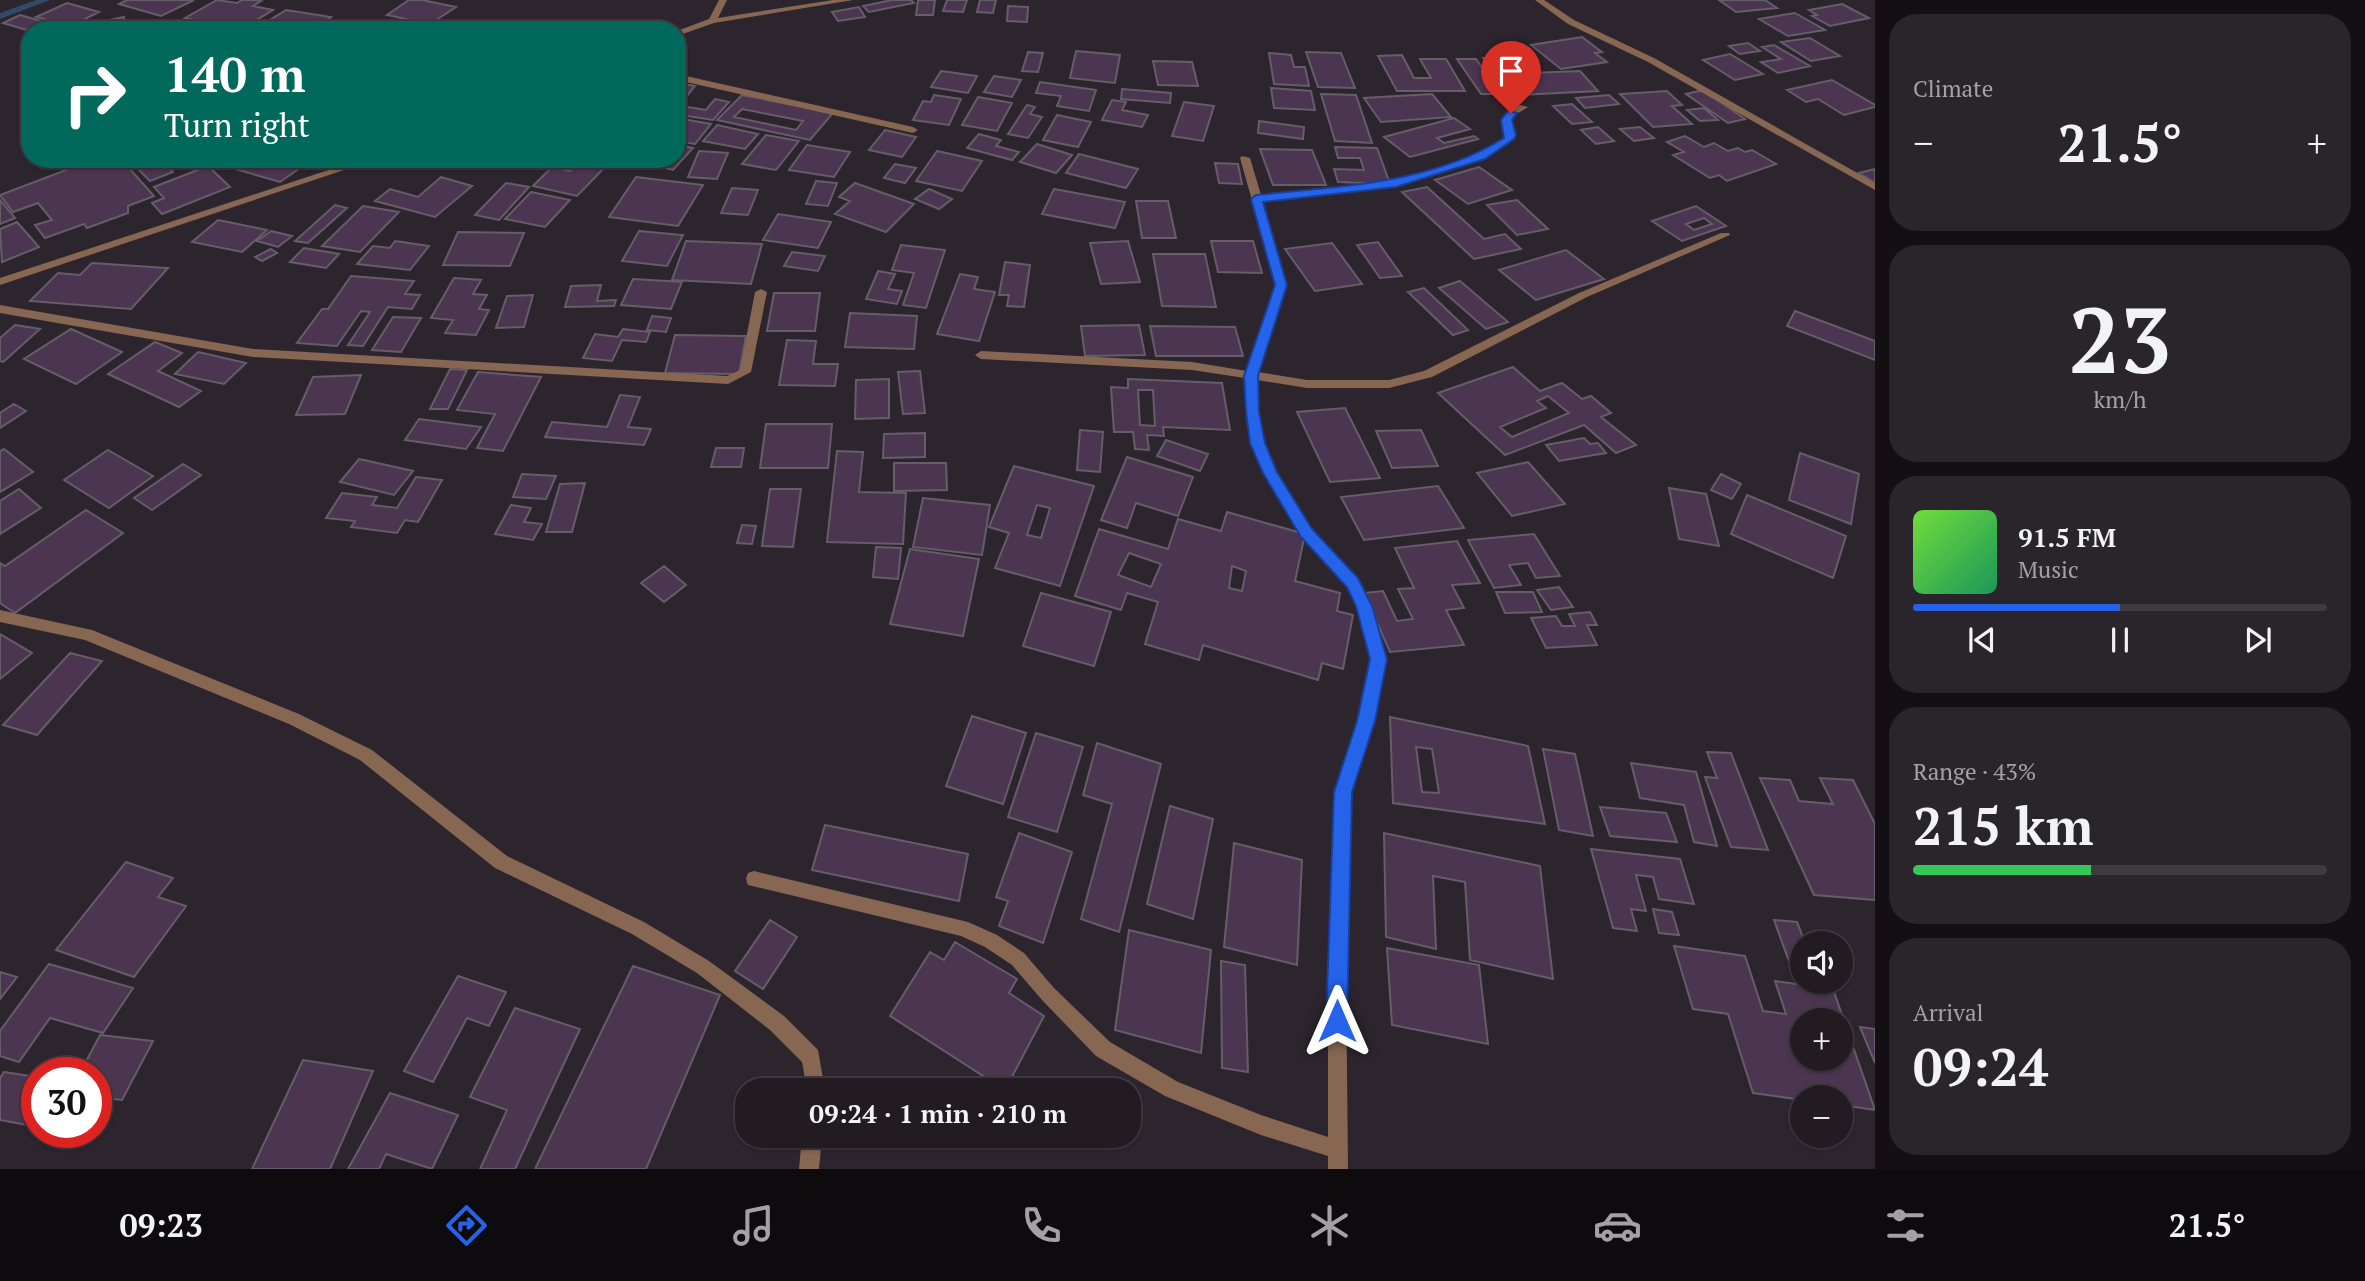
<!DOCTYPE html>
<html lang="en">
<head>
<meta charset="utf-8">
<style>
  body { margin:0; font-family:"PT Serif",serif; background:#2a252a; color:#f1f3f6; height:100vh; display:flex; flex-direction:column; font-size:26px; white-space:nowrap }
  * { box-sizing:border-box; margin:0 }
  p { font-size:23px; color:#a2a1a5 }
  .icon { flex:none; width:38px; height:38px; fill:none; stroke:currentColor; stroke-width:2; stroke-linecap:round; stroke-linejoin:round }
  .map { position:relative; flex:1; overflow:hidden }
  .sheet { display:flex; flex-direction:column; gap:14px; padding:14px; background:#130f13; width:490px }
  .sheet>* { flex:none }
  .hud { position:absolute; left:21px; top:21px; width:665px; height:147px; border-radius:28px; box-shadow:0 2px 5px #0004,0 0 0 2px #3f3a40; background:#00695c; color:#fff; overflow:hidden }
  .buttons { position:absolute; left:1790px; top:931px; display:grid; gap:14px }
  .buttons a { display:grid; place-items:center; width:63px; height:63px; border-radius:50%; background:#221c22; box-shadow:0 2px 5px #0004,0 0 0 2px #3f3a40; font-size:35px }
  .speed { position:absolute; left:21px; top:1057px; display:flex; gap:14px; font-size:35px; font-weight:700; text-align:center }
  .speed>* { display:grid; place-content:center; width:91px; height:91px; border-radius:50%; background:#221c22; box-shadow:0 2px 5px #0004,0 0 0 2px #3f3a40; line-height:1 }
  .speed .limit { border:10px solid #d22; background:#fff; color:#111 }
  .pin { position:absolute; display:grid; place-items:center; width:60px; height:60px; color:#fff; margin:-72px -30px; border-radius:50% 50% 50% 0; rotate:-45deg; box-shadow:0 0 7px #0007 }
  .pin .icon { rotate:45deg }
  .me { position:absolute; width:77px; margin:-38px; rotate:0deg; stroke-linejoin:round; filter:drop-shadow(0 0 5px #0008) }
  .turn { display:flex; align-items:center; gap:24px; height:147px; padding:0 28px; font-size:32px }
  .turn .icon { width:91px; height:91px; stroke-width:2.5 }
  .turn b { display:block; font-size:49px; line-height:60px }
  .big { font-size:52px; font-weight:700; line-height:1.1 }
  .sheet .widget { flex:1; display:flex; flex-direction:column; justify-content:center; gap:10px; min-width:0; padding:0 24px; border-radius:28px; background:#2a252a }
  .sheet .dial { align-items:center; gap:0 }
  .dial b { font-size:91px; line-height:1 }
  .song { display:flex; align-items:center; gap:21px }
  .cover { width:84px; height:84px; border-radius:10px; background:linear-gradient(135deg,hsl(100 70% 55%),hsl(150 70% 35%)) }
  .played { height:7px; border-radius:4px; background:linear-gradient(90deg,#2563eb 50%,#3f3a40 50%) }
  .keys { display:flex; justify-content:space-around; direction:ltr }
  .heat { display:flex; justify-content:space-between; align-items:center; font-size:38px; direction:ltr }
  .charge { height:10px; border-radius:5px; background:linear-gradient(90deg,#34c759 43%,#3f3a40 0) }
  .trip { position:absolute; left:735px; top:1078px; width:406px; height:70px; border-radius:28px; background:#221c22; box-shadow:0 2px 5px #0004,0 0 0 2px #3f3a40; font-weight:700; line-height:70px; text-align:center }
  .dock { display:flex; height:112px; justify-content:space-around; align-items:center; background:#0e0b0e; color:#a2a1a5 }
  .dock .icon { width:49px; height:49px }
  .dock .on { color:#2563eb }
  .dock b { font-size:32px; color:#f1f3f6 }
  main { display:flex; flex:1; min-height:0 }
  .map>svg:first-child { display:block }
  .lines { fill:none; stroke-linecap:round; stroke-linejoin:round }
  .stream { fill:#314b66; fill-rule:evenodd }
  .building { fill:#4c3551; stroke:#655d67; stroke-width:2; fill-rule:evenodd }
  .street { fill:#876652; fill-rule:evenodd }
  .route { fill:#2563eb; stroke:#184099; stroke-width:2 }
</style>
</head>
<body>
<main>
<div class="map">
<svg width="1875" height="1169" viewBox="0 0 1875 1169">
  <rect width="100%" height="100%" fill="#2d252e"/>
  <g class="lines">
    <path class="stream" d="M36,0H50L0,19V13Z"/>
  </g>
  <path class="building" d="M127,0H194L161,16L119,4Z
    M217,0L237,3L242,0H255L261,1L253,6L273,10L240,30L185,18Z
    M409,0H422L456,7L430,24L387,15Z
    M892,0H911L914,3L869,12L863,6Z
    M918,0H935L933,15H916Z
    M947,0H967L963,12L943,11Z
    M980,0H996L993,13L977,12Z
    M1719,0H1765L1777,8L1736,12Z
    M67,3L99,12L71,26L36,17Z
    M1842,4L1869,18L1830,26L1812,16L1817,15L1809,10Z
    M1008,6L1028,7L1027,22L1007,21Z
    M859,7L865,17L838,21L832,12Z
    M286,10L331,17L320,25L326,26L321,30L266,29L277,22L270,20Z
    M1795,13L1825,30L1788,36L1759,19Z
    M20,15L55,25L46,30L30,31L3,23Z
    M124,17L125,23L91,29L90,24Z
    M491,20L523,29L475,30Z
    M1582,37L1602,52L1595,53L1607,62L1561,69L1531,45Z
    M1810,38L1840,56L1811,61L1781,42Z
    M1748,43L1760,51L1740,54L1729,46Z
    M1774,45L1810,66L1778,73L1761,62L1781,59L1762,47Z
    M1076,51L1120,55L1115,83L1070,78Z
    M1028,52L1043,53L1038,72L1022,71Z
    M1306,52L1341,53L1355,88L1318,87Z
    M1269,53L1291,55L1294,67H1305L1309,86L1274,84Z
    M1730,54L1763,74L1735,80L1703,60Z
    M1402,55L1414,78H1431L1420,59H1446L1465,91H1397L1378,56Z
    M1530,57L1538,67L1490,68L1483,58Z
    M1457,59H1476L1501,94H1481Z
    M1153,61L1192,62L1198,86L1158,85Z
    M941,71L977,76L968,93L931,87Z
    M1580,71L1598,91L1518,95L1502,74Z
    M994,76L1021,80L1012,97L984,92Z
    M1832,80L1875,105V107L1844,115L1818,99L1806,102L1787,90Z
    M1040,82L1096,90L1089,111L1057,106L1061,96L1036,93Z
    M677,83L695,86L677,108Z
    M1271,88L1311,91L1315,110L1274,108Z
    M1122,89L1171,93L1170,103L1121,99Z
    M1703,90L1745,119L1728,123L1686,94Z
    M1667,91L1682,105L1672,106L1692,124L1653,127L1620,94Z
    M1321,94L1356,95L1372,143L1335,141Z
    M1432,94L1451,117L1381,122L1364,98Z
    M742,95L833,113L810,140L717,120Z
    M934,95L961,99L949,125L913,120L923,101L931,102Z
    M1609,95L1619,104L1585,108L1576,98Z
    M978,97L1012,103L997,131L962,125Z
    M715,99L729,102L713,120L681,115L688,107L706,110Z
    M1112,100L1126,102L1122,110L1148,115L1142,127L1102,120Z
    M1184,102L1214,106L1203,141L1172,136Z
    M1572,104L1592,122L1572,124L1553,106Z
    M1027,105L1035,107L1030,114L1042,117L1028,138L1008,134Z
    M1704,108L1718,120L1700,121L1687,110Z
    M742,109L803,121L796,130L734,117Z
    M1057,115L1091,122L1078,147L1043,140Z
    M677,118L711,124L695,144L677,141Z
    M1454,118L1470,129L1437,138L1444,143L1474,136L1478,139L1410,157L1384,137Z
    M1259,121L1304,127L1303,139L1258,133Z
    M717,125L758,134L745,149L703,141Z
    M1598,127L1614,141L1596,144L1581,130Z
    M1640,127L1654,138L1634,141L1620,129Z
    M885,130L916,137L902,157L869,150Z
    M979,134L1001,140L996,146L1019,152L1012,160L967,148Z
    M766,135L799,141L776,170L742,164Z
    M1685,136L1704,147L1714,143L1728,151L1738,148L1745,152L1752,150L1776,164L1727,181L1719,175L1710,178L1673,155L1684,152L1667,142Z
    M1037,144L1072,155L1056,173L1020,162Z
    M677,145L693,148L673,170L656,166L663,159H677Z
    M807,145L850,152L834,177L789,170Z
    M1335,147L1377,148L1390,184L1338,182L1334,169L1364,170L1360,158H1338Z
    M1260,149L1312,150L1326,185H1273Z
    M699,151L728,153L717,179L688,177Z
    M937,151L982,161L962,191L916,181Z
    M1079,154L1138,169L1126,188L1066,173Z
    M95,159L103,162L121,159L154,196L128,206V213L87,228L84,224L45,238L35,225L52,220L38,203L13,212L0,195Z
    M160,159L173,172L150,181L129,160Z
    M225,159H313L280,182L218,164Z
    M582,159L607,165L577,196L533,186L552,167L570,171Z
    M614,159H653L647,167Z
    M1215,163L1238,164L1242,184L1219,183Z
    M895,164L916,168L905,183L884,178Z
    M208,166L230,187L162,214L152,203L164,198L154,187Z
    M1479,167L1512,190L1468,204L1435,180Z
    M1875,169V183L1859,173Z
    M441,177L472,186L435,217L375,201L390,189L418,197Z
    M636,177L703,185L678,226L609,217Z
    M816,181L837,183L828,206L806,204Z
    M506,183L529,187L499,220L475,215Z
    M855,183L914,204L886,232L835,214L850,201L839,197Z
    M1427,187L1484,239L1505,234L1521,249L1474,259L1402,192Z
    M732,188L758,190L748,215L721,213Z
    M929,189L952,199L939,209L915,199Z
    M1054,189L1125,202L1115,228L1042,214Z
    M531,192L570,200L545,227L505,219Z
    M0,200L15,218L0,224Z
    M1517,200L1548,229L1517,235L1487,205Z
    M1136,201H1168L1176,238H1142Z
    M335,205L347,208L308,243L295,241Z
    M363,206L399,212L360,252L322,246Z
    M1696,206L1726,226L1682,241L1652,221ZM1704,218L1712,224L1694,230L1686,224Z
    M778,214L831,222L818,248L763,240Z
    M218,220L267,230L242,252L192,242Z
    M17,222L39,247L2,262L0,229Z
    M271,231L292,236L278,247L257,241Z
    M639,231L683,235L667,266L622,261Z
    M458,232L524,233L510,266L443,265Z
    M395,241L429,246L410,270L357,264L373,246L390,248Z
    M686,241L762,244L751,284L672,280Z
    M1128,241L1140,282L1101,284L1090,243Z
    M1211,241H1253L1262,273L1218,272Z
    M1378,242L1402,276L1380,278L1357,245Z
    M1332,243L1362,284L1315,291L1285,249Z
    M901,245L945,250L926,308L903,305L914,273L892,270Z
    M304,248L339,254L326,268L290,262Z
    M271,249L277,253L262,261L255,257Z
    M1566,250L1604,279L1536,300L1499,270Z
    M792,252L825,256L818,271L784,266Z
    M1153,254H1205L1216,307L1162,306Z
    M1005,262L1030,265L1024,307L1007,306L1009,295H999Z
    M92,263L168,268L131,309L30,301L58,273L80,275Z
    M878,271L895,274L888,289L902,291L897,304L866,299Z
    M960,274L978,277L974,289L995,292L979,341L937,334Z
    M351,276L414,281L405,294L420,295L412,309L388,307L363,346L348,345L370,312L361,311L337,346L297,343L322,309H328Z
    M454,278L481,280L473,294L487,295L479,309L489,310L476,335L445,333L453,320L431,318Z
    M633,279L682,282L671,309L621,305Z
    M1460,281L1508,322L1486,329L1439,288Z
    M601,285L597,301L616,300L614,306L565,307L571,286Z
    M1424,288L1468,330L1453,335L1408,292Z
    M774,293H820L815,331H767Z
    M533,295L524,327L496,328L507,296Z
    M1795,311L1875,341V360L1787,326Z
    M850,313L917,316L914,349L845,347Z
    M652,316L671,318L666,332L647,330Z
    M393,317L421,318L401,352L372,350Z
    M15,325L40,329L3,362L0,361V338Z
    M1139,325L1145,355L1085,356L1081,326Z
    M1150,326L1235,327L1243,356H1156Z
    M71,329L122,352L76,384L24,359Z
    M623,329L650,332L646,342L622,340L612,361L583,358L595,334L618,337Z
    M675,335L746,336L739,374L665,373Z
    M787,340L816,341L813,364H838L835,386L779,385Z
    M155,342L182,353L158,371L201,391L179,407L108,374Z
    M198,352L246,363L224,384L175,374Z
    M1513,367L1540,391L1562,383L1582,399L1591,396L1611,413L1601,417L1636,445L1616,453L1584,425L1505,455L1438,393ZM1548,396L1569,413L1512,437L1500,427L1546,408L1537,401Z
    M450,369L467,370L448,409H430Z
    M920,371L925,413L903,414L898,372Z
    M478,372L541,377L503,451L477,448L495,414L457,410Z
    M361,375L345,414L296,415L313,377Z
    M889,379V418L855,419L856,380Z
    M1128,379L1222,383L1230,430L1163,427L1164,436L1147,435L1149,450L1135,449L1133,432H1114L1111,387L1128,388ZM1138,390H1153L1155,426L1140,425Z
    M620,395L640,397L628,427L651,429L644,445L545,437L552,422L607,427Z
    M14,404L26,411L0,428V413Z
    M1345,408L1380,478L1330,482L1297,412Z
    M419,419L481,427L466,449L405,440Z
    M766,424H832L828,468H760Z
    M1080,430L1103,432L1100,472L1077,470Z
    M1421,430L1438,466L1392,468L1376,431Z
    M925,433V457L883,458L884,434Z
    M1584,438L1590,444L1598,443L1606,453L1559,461L1546,445Z
    M1166,440L1208,454L1200,471L1157,456Z
    M716,448H744L741,467H711Z
    M4,449L33,472L0,492V451Z
    M108,450L153,476L109,508L64,480Z
    M837,451L863,452L859,492L906,493L903,544L827,542Z
    M1800,453L1859,474L1851,524L1789,500Z
    M1127,457L1193,477L1178,516L1136,503L1127,528L1101,520Z
    M359,459L413,471L394,495L340,482Z
    M1528,462L1565,504L1512,516L1477,473Z
    M894,463H946L947,490L894,491Z
    M183,464L201,475L152,510L134,498Z
    M1014,466L1094,486L1060,586L995,568L1009,533L989,527ZM1037,505L1050,508L1041,538L1027,535Z
    M522,474L556,476L546,499L513,497Z
    M1721,474L1741,484L1732,499L1711,490Z
    M416,477L442,480L418,522L405,520L397,533L351,527L355,521L326,518L342,493L377,497L372,505L397,508Z
    M585,483L572,532H546L560,484Z
    M1438,486L1464,528L1364,540L1341,497Z
    M1669,488L1706,494L1719,546L1679,539Z
    M19,489L41,508L0,534V501Z
    M770,489H801L793,547L762,546Z
    M1747,495L1846,536L1833,578L1731,534Z
    M923,498L990,505L982,555L913,547Z
    M511,505L531,508L524,522L542,524L533,540L495,534Z
    M86,510L123,533L15,613L0,603V563L5,566Z
    M1227,512L1305,534L1295,581L1340,593L1337,611L1353,615L1343,669L1322,663L1318,680L1203,645L1199,660L1145,644L1158,602L1127,593L1121,610L1075,596L1099,529L1168,549L1178,519L1221,531ZM1129,553L1161,564L1151,587L1118,575ZM1232,566L1246,571L1242,591L1229,588Z
    M742,525L756,526L752,544L737,543Z
    M1534,534L1560,576L1536,578L1528,563L1509,565L1521,585L1494,588L1468,540Z
    M1457,541L1480,583L1452,585L1464,608L1446,610L1464,645L1390,652L1364,593L1383,591L1397,621L1413,619L1398,589L1414,588L1395,548Z
    M876,547L901,548L898,579L873,577Z
    M910,549L979,559L963,636L890,624Z
    M664,566L686,585L664,602L641,583Z
    M1559,587L1573,607L1551,610L1537,590Z
    M1496,592H1533L1542,612L1505,613Z
    M1041,593L1111,612L1094,666L1023,646Z
    M1590,612L1597,625H1587L1597,645L1546,648L1531,618L1556,616L1562,626H1575L1569,614Z
    M0,634L32,653L0,679Z
    M70,653L102,661L37,735L3,725Z
    M972,716L1026,733L1003,804L946,786Z
    M1390,717L1528,746L1545,824L1393,803ZM1416,747L1432,749L1439,793L1422,792Z
    M1036,733L1083,747L1057,832L1008,817Z
    M1097,743L1161,764L1119,932L1081,919L1112,804L1083,795Z
    M1543,749L1575,754L1593,836L1559,830Z
    M1707,752L1731,753L1768,850L1731,847L1705,777L1717,778Z
    M1631,763L1696,772L1717,846L1694,842L1684,805L1640,798Z
    M1760,778L1790,780L1799,801L1833,804L1820,778L1853,780L1875,824V900L1814,895Z
    M1170,806L1213,819L1193,919L1147,904Z
    M1600,807L1666,813L1677,842L1610,836Z
    M825,825L968,854L959,901L812,870Z
    M1019,833L1072,852L1043,943L999,926L1008,901L996,897Z
    M1384,833L1540,866L1553,979L1470,960L1465,882L1433,876L1436,949L1386,937Z
    M1234,843L1302,860L1297,965L1224,947Z
    M1591,849L1680,859L1694,904L1659,899L1653,877L1636,875L1646,911L1631,909L1637,931L1613,928Z
    M126,862L173,878L158,897L186,906L134,977L56,950Z
    M1653,909L1672,912L1679,935L1659,933Z
    M770,920L797,937L763,989L735,971Z
    M1774,920L1797,922L1805,943H1802V976L1794,975Z
    M1129,930L1211,950L1201,1053L1115,1030Z
    M955,942L1017,979L1009,993L1044,1016L1005,1090L890,1016L930,952L944,960Z
    M1674,946L1745,956L1763,1011L1786,1014L1775,981L1833,989L1875,1110L1841,1105V1097H1802V1100L1753,1093L1728,1014L1693,1009ZM1802,1020H1841V1059H1802Z
    M1387,948L1479,965L1488,1044L1392,1025Z
    M1221,961L1245,965L1248,1072L1222,1068Z
    M49,964L133,988L103,1033L50,1018L19,1062L0,1056V1031Z
    M633,966L720,995L646,1169H535Z
    M0,972L17,977L0,999Z
    M458,976L506,992L489,1026L467,1018L433,1082L404,1071Z
    M515,1008L580,1029L515,1169H480L507,1110L470,1097Z
    M1860,1027L1875,1029V1063Z
    M100,1035L153,1041L122,1100L96,1097V1073H80Z
    M303,1060L373,1071L330,1169H252Z
    M4,1072L37,1077V1118L32,1126L0,1120V1078Z
    M390,1093L458,1115L432,1169L386,1154L379,1169H348Z"/>
  <g class="lines">
    <path class="street" d="M719,0H727L718,18L833,0H853L714,23L677,36V31L709,19Z
      M1535,0H1544L1574,20L1654,58L1875,183V190L1648,62L1568,24Z
      M677,74L913,127L918,130L913,133L677,80Z
      M1520,105L1528,107L1515,115L1512,120L1516,135L1514,139L1484,159L1396,187L1262,201L1286,285L1258,372L1307,380H1389L1424,371L1579,293L1721,233H1729L1730,235L1587,297L1432,377L1389,388H1307L1257,380L1258,412L1264,443L1276,472L1311,529L1358,579L1371,606L1385,659L1374,721L1351,792L1346,970L1348,1169H1328V1156L1261,1135L1165,1096L1096,1056L1042,1000L1012,965L985,947L961,936L748,885L746,879L748,873L754,871L968,922L997,935L1024,953L1054,988L1110,1042L1178,1082L1261,1115L1328,1137V970L1335,792L1358,721L1371,659L1357,606L1348,587L1301,537L1264,473L1252,443L1246,412L1245,378L1192,370L981,359L975,355L981,351L1192,362L1247,371L1276,285L1240,158L1242,156L1250,158L1261,195L1395,181L1478,155L1505,137L1502,120L1508,111Z
      M362,159H377L0,285V278Z
      M761,289L767,292L751,372L728,384L253,357L0,313V305L253,349L727,376L740,370L755,292Z
      M0,610L92,630L299,714L372,750L507,856L644,922L709,961L784,1016L818,1050L825,1090H807L802,1062L770,1030L697,973L632,934L495,868L360,760L289,724L85,640L0,622Z
      M802,1136H822L819,1169H799Z"/>
  </g>
  <path class="route" d="M1508,111L1517,113L1512,120L1516,135L1514,139L1485,159L1396,187L1263,202L1287,285L1258,376L1259,412L1265,443L1277,472L1312,529L1358,578L1372,606L1387,659L1375,721L1352,792L1347,1021L1344,1028L1337,1031L1329,1028L1326,1021L1334,792L1357,721L1370,659L1356,606L1347,587L1301,537L1263,473L1250,443L1246,412L1244,376L1275,285L1251,199L1256,195C1341,186 1430,184 1504,138L1501,120Z"/>
</svg>
<div class="buttons">
<a><svg class="icon" aria-label="sound" viewBox="0 0 24 24"><path d="M4 9h4l5-4v14l-5-4H4zM17 9q2 3 0 6"/></svg></a>
<a>+</a>
<a>−</a>
</div>
<div class="speed"><div class="limit">30</div></div>
<div class="pin" style="left:1511px;top:113px;background:#d93025"><svg class="icon" aria-label="arrive" viewBox="0 0 24 24"><path d="M6 21V4h12l-3 4 3 4H6"/></svg></div>
<svg class="me" style="left:1337px;top:1021px" viewBox="-20 -20 40 40"><path d="M0-17L14 15 0 8-14 15z" fill="#2563eb" stroke="#fff" stroke-width="4"/></svg>
<div class="trip">09:24 · 1 min · 210 m</div>
<div class="hud">
<div class="turn"><svg class="icon" aria-label="right" viewBox="0 0 24 24"><path d="M7 20v-9h11M14 6l5 5-5 5"/></svg><div><b>140 m</b>Turn right</div></div>
</div>
</div>
<section class="sheet">
<div class="widget"><p>Climate</p>
<div class="heat"><a>−</a><b class="big">21.5°</b><a>+</a></div>
</div>
<div class="widget dial"><b>23</b><p>km/h</p></div>
<div class="widget">
<div class="song"><i class="cover"></i><div><b>91.5 FM</b><p>Music</p></div></div>
<div class="played"></div>
<div class="keys"><svg class="icon" aria-label="previous" viewBox="0 0 24 24"><path d="M18 5L8 12l10 7zM5 5v14"/></svg><svg class="icon" aria-label="pause" viewBox="0 0 24 24"><path d="M8 5v14M16 5v14"/></svg><svg class="icon" aria-label="next" viewBox="0 0 24 24"><path d="M6 5l10 7-10 7zM19 5v14"/></svg></div>
</div>
<div class="widget"><p>Range · 43%</p><b class="big">215 km</b><div class="charge"></div></div>
<div class="widget"><p>Arrival</p><b class="big">09:24</b></div>
</section>
</main>
<nav class="dock">
<b>09:23</b>
<svg class="icon on" aria-label="directions" viewBox="0 0 24 24"><path d="M12 3l9 9-9 9-9-9zM9 14v-3h6M13 9l2 2-2 2"/></svg>
<svg class="icon" aria-label="music" viewBox="0 0 24 24"><path d="M9 18V5l10-2v13"/><circle cx="6" cy="18" r="3"/><circle cx="16" cy="16" r="3"/></svg>
<svg class="icon" aria-label="phone" viewBox="0 0 24 24"><path d="M5 4h4l2 5-3 2q2 4 5 5l2-3 5 2v4C11 20 4 13 5 4z"/></svg>
<svg class="icon" aria-label="climate" viewBox="0 0 24 24"><path d="M12 3v18M4 7l16 10M4 17L20 7"/></svg>
<svg class="icon" aria-label="car" viewBox="0 0 24 24"><path d="M5 17H2v-5l4-1 3-4h7l3 4 3 1v5h-3M9 17h6M6 11h13"/><circle cx="7" cy="17" r="2"/><circle cx="17" cy="17" r="2"/></svg>
<svg class="icon" aria-label="filters" viewBox="0 0 24 24"><path d="M4 7h16M4 17h16"/><circle cx="9" cy="7" r="2"/><circle cx="15" cy="17" r="2"/></svg>
<b>21.5°</b>
</nav>
</body>
</html>
